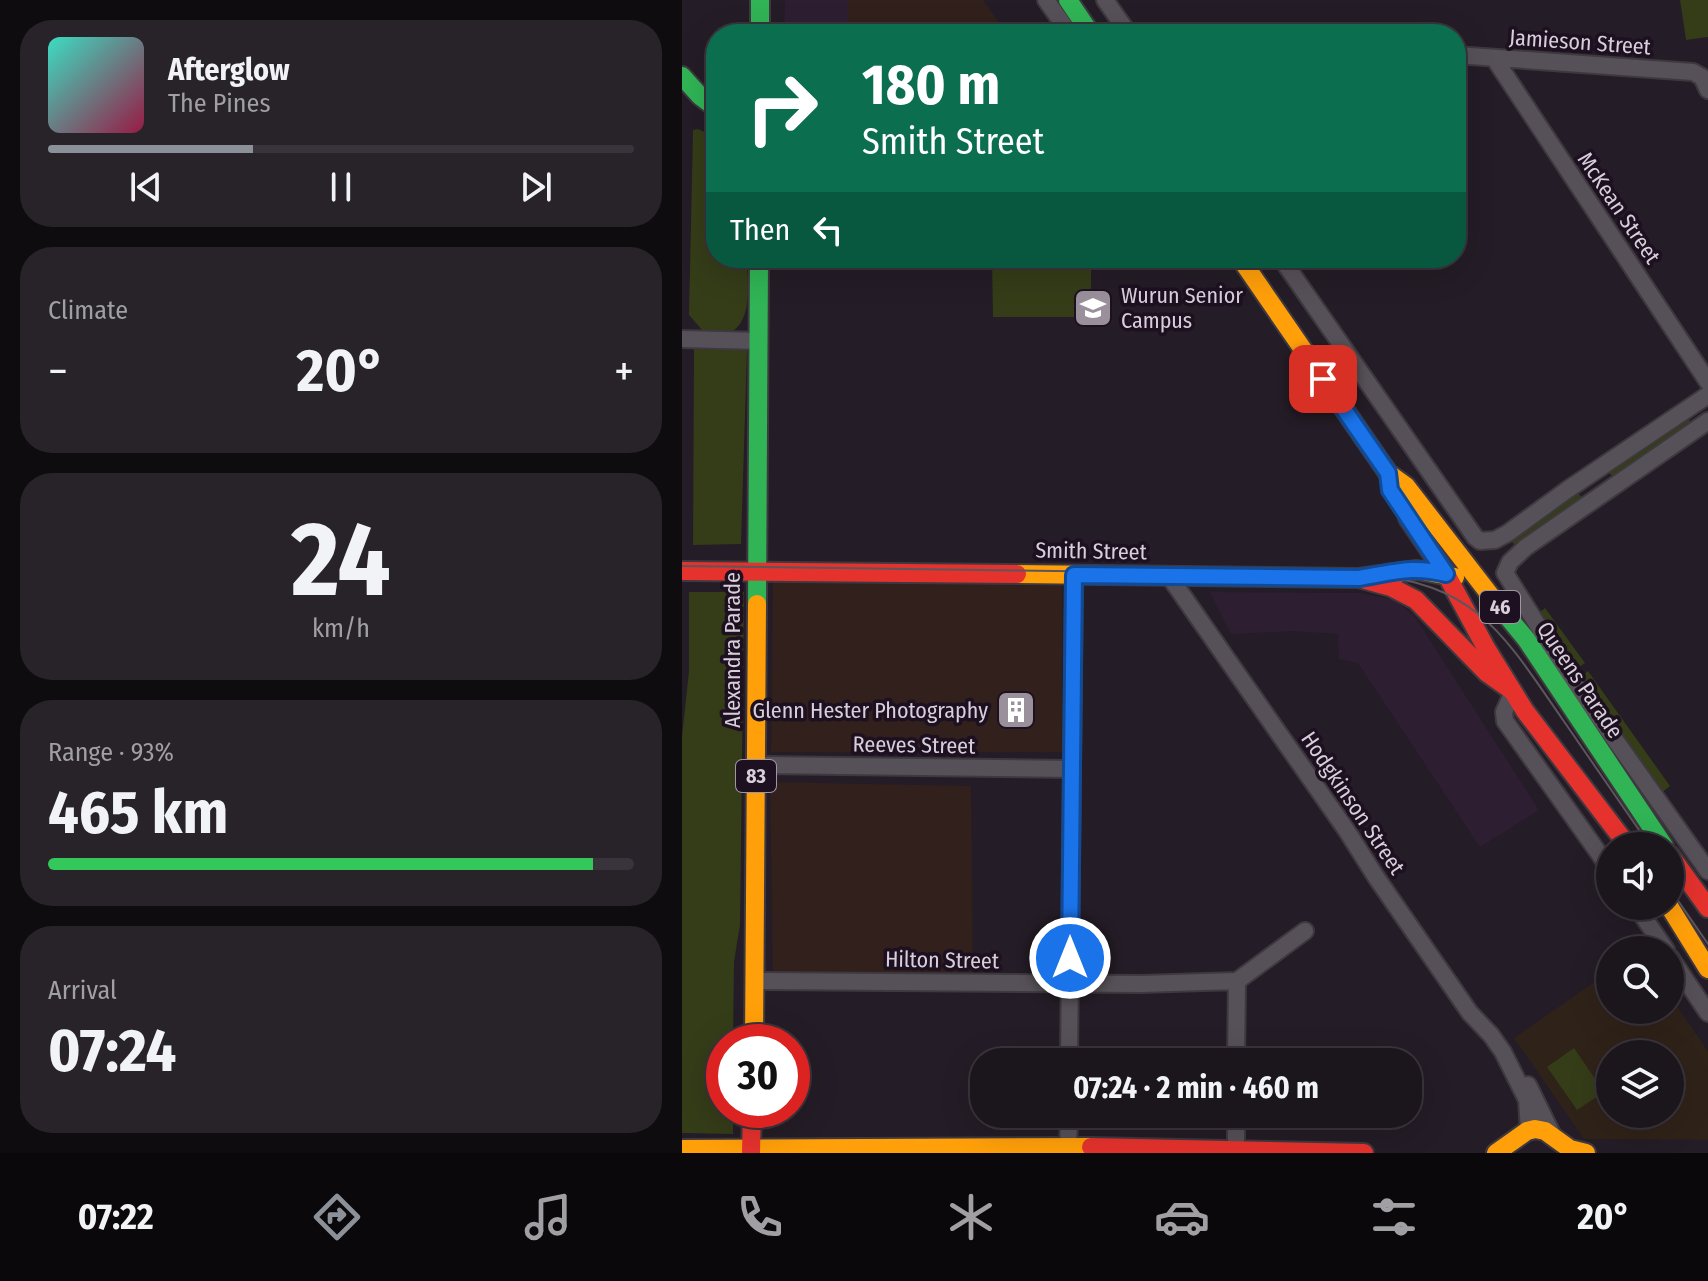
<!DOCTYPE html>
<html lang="en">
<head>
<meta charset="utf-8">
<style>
  body { margin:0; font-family:"Fira Sans Condensed",sans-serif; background:#282229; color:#f1f3f6; height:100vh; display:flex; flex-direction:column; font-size:30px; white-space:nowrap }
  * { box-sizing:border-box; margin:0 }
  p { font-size:26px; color:#a09fa3 }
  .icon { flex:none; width:44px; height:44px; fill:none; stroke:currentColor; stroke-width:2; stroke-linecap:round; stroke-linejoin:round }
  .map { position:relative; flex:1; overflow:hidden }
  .details { display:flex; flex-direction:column; gap:20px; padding:20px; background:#0f0c0f; width:682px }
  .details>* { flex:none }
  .banner { position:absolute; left:24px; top:24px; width:760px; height:244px; border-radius:32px; box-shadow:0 8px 32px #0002,0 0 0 2px #39343b; background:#0b6e4f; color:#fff; overflow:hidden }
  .fabs { position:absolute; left:914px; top:832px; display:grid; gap:16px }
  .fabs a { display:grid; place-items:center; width:88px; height:88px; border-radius:50%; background:#1b151c; box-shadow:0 8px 32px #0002,0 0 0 2px #39343b; font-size:40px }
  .speed { position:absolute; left:24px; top:1024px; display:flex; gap:16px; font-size:40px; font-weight:700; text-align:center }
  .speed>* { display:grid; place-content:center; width:104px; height:104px; border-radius:50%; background:#1b151c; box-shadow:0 8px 32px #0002,0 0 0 2px #39343b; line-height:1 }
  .speed .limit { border:12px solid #d22; background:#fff; color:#111 }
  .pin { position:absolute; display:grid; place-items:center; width:68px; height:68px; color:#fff; margin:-34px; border-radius:16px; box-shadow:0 4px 12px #0006 }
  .me { position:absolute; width:88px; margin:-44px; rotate:0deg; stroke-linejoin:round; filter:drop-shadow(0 0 6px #0008) }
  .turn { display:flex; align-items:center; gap:28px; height:168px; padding:0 24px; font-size:36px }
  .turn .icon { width:104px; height:104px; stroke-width:2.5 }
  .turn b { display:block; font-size:56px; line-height:68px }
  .then { display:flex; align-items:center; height:76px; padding:0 24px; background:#0003; gap:16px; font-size:30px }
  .big { font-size:60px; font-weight:700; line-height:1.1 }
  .details .tile { flex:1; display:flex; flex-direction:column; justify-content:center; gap:12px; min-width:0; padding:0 28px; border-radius:32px; background:#282229 }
  .details .dial { align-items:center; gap:0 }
  .dial b { font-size:104px; line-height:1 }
  .song { display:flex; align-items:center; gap:24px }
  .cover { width:96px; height:96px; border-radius:12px; background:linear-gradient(135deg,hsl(170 70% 55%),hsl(340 70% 35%)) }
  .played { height:8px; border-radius:4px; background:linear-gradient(90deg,#8c9099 35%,#39343b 35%) }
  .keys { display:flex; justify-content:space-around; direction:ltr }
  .heat { display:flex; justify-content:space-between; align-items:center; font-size:44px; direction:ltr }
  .charge { height:12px; border-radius:6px; background:linear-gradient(90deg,#34c759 93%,#39343b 0) }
  .trip { position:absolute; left:288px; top:1048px; width:452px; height:80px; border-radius:32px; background:#1b151c; box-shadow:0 8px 32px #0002,0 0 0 2px #39343b; font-weight:700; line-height:80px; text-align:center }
  .tab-bar { display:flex; height:128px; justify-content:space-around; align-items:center; background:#0b080b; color:#a09fa3 }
  .tab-bar .icon { width:56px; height:56px }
  .tab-bar .active { color:#8c9099 }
  .tab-bar b { font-size:36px; color:#f1f3f6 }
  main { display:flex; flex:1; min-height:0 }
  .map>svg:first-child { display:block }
  .built { fill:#2e1e31 }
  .industrial { fill:#31201c }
  .education { fill:#2f2219; fill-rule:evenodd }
  .green { fill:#353c18 }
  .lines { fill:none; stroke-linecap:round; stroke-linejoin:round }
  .street-casing { stroke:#3e383f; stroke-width:20 }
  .fast-casing { stroke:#3e383f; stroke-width:22 }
  .slow-casing { stroke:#3e383f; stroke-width:22 }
  .jam-casing { stroke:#3e383f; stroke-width:22 }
  .street { stroke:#565158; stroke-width:16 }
  .fast { stroke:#30b455; stroke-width:18 }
  .slow { stroke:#ff9f0a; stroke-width:18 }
  .jam { stroke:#e5322d; stroke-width:18 }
  .tram { stroke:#5b565c; stroke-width:2 }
  .route-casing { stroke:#114b97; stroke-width:20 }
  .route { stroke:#1a73e8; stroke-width:14 }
  .labels { text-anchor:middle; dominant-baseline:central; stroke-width:7; stroke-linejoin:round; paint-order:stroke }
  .shield { fill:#1d1020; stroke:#a096a2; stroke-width:2 }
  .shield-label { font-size:20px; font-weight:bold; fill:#d8cfda }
  .street-label { font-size:22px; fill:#d8cfda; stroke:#1d1020 }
  .poi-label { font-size:22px; fill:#d8cfda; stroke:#1d1020; text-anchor:start }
</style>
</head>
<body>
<main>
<section class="details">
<div class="tile">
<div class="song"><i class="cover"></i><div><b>Afterglow</b><p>The Pines</p></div></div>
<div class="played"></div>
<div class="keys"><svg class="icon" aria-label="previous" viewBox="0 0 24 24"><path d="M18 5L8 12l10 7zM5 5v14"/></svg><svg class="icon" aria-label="pause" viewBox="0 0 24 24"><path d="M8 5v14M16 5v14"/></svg><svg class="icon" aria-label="next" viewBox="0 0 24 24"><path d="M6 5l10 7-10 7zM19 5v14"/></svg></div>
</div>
<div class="tile"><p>Climate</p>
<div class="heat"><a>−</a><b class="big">20°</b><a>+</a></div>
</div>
<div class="tile dial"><b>24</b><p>km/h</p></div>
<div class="tile"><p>Range · 93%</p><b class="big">465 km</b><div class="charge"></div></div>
<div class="tile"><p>Arrival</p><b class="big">07:24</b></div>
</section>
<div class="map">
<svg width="1026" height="1153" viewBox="0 0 1026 1153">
  <rect width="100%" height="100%" fill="#241c26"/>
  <path class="built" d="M103,0H169L168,34H102Z
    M528,592L678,593L713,600L733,617L857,810L798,847L676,663L657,659L656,634L612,631L549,634Z"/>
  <path class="industrial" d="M166,0H301L325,34H166Z
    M91,581L380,586V752H89Z
    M88,782L289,786L291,978L91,981Z"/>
  <path class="education" d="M928,971V1010H988V996L1026,1051V1140L902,1139L832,1038ZM928,1054H988V1114H928Z"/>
  <path class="green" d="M998,0H1026V37L1004,40Z
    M16,129L34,137V258H65C65,281 72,320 48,333L20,330L7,315L11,130Z
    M310,258H409V317H311Z
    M12,349L65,350L59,544L11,545Z
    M1007,416L1008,423L930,476L925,471Z
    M896,493L901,499L833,546L829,540Z
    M7,592H62L58,925L52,962L51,1042H42V1110H51V1134L0,1133V737L7,671Z
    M863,608L903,663L893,670L854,615Z
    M906,671L988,786L979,793L897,678Z
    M892,1048L922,1092L895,1110L865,1067Z"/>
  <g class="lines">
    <g class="street-casing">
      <path id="street" d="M364,0L388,34
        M423,0L447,34
        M774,55L1011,72L1020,77L1026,90
        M812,58L1026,382
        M599,258L793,537L798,541L813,540L826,533L885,490L1026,395
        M0,339L77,341
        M1026,421L844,547L828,562L823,573L885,672L1026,871
        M487,576L665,831L694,877L788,1013L809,1035L821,1052L845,1100L847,1130
        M831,692L822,712L823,721L928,869
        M74,765L390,769
        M954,906L984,950
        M988,957L1026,1013
        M73,981L458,984L555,981L623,931
        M387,1062L392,575
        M554,1062L555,981
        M846,1085L872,1138
        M554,1114V1153
        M386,1153L387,1114"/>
    </g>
    <g class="fast-casing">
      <path id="fast" d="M78,0V34
        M386,0L409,34
        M0,76L18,96L34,108
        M75,604L77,258
        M815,604L844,639L982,846"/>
    </g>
    <g class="slow-casing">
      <path id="slow" d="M558,258L706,473L724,486L815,604
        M335,574L677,578L735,570L773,577
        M987,906L1026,969
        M72,1042L75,604
        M0,1149L409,1147
        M814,1153L845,1131L853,1129L863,1131L888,1149L904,1153"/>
    </g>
    <g class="jam-casing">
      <path id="jam" d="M726,518L764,574L804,648L843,711L946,846
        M0,571L335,574
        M680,579L709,587L734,600L805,673L829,690
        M988,855L1026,908
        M409,1147L682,1153
        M69,1153L70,1110"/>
    </g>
    <use href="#street" class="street"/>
    <use href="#fast" class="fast"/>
    <use href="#slow" class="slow"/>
    <use href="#jam" class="jam"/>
    <path class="tram" d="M0,566L686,575C795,583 824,638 881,720C910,762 939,804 968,846
      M988,889L1026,944"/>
  </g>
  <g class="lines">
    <g class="route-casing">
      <path id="route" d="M388,958L392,575L677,578C710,573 729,565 764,574L708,490L706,473L641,379"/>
    </g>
    <use href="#route" class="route"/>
  </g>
  <defs>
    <g id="school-square" transform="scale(2)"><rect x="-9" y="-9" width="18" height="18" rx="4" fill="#99909b" stroke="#1d1020"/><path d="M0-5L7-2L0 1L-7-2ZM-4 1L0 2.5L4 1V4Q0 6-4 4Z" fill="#fff"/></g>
    <g id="building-square" transform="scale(2)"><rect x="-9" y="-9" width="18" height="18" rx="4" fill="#99909b" stroke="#1d1020"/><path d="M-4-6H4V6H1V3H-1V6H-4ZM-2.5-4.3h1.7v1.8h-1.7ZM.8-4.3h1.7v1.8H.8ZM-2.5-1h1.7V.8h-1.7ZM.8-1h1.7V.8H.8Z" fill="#fff"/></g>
  </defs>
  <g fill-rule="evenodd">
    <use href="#school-square" x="411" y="308"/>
    <use href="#building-square" x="334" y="710"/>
  </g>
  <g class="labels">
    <g class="shield">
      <rect x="798" y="591" width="40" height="32" rx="6"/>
      <rect x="54" y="760" width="40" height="32" rx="6"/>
    </g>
    <g class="shield-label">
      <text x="818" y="607">46</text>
      <text x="74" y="776">83</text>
    </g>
    <g class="street-label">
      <text transform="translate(898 42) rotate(4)">Jamieson Street</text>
      <text transform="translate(937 208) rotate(56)">McKean Street</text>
      <text transform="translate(409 551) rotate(1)">Smith Street</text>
      <text transform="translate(50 650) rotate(-90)">Alexandra Parade</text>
      <text transform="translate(898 680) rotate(56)">Queens Parade</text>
      <text transform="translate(232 745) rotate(1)">Reeves Street</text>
      <text transform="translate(671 803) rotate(56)">Hodgkinson Street</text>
      <text transform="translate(260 960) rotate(1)">Hilton Street</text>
    </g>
    <g class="poi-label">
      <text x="439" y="295">Wurun Senior<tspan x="439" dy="25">Campus</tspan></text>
      <text x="306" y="710" text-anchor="end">Glenn Hester Photography</text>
    </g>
  </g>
</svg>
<div class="fabs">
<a><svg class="icon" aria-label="sound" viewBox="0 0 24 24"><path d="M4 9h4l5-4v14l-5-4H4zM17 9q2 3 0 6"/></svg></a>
<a><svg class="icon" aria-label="search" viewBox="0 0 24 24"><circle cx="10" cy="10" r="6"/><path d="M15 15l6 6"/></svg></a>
<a><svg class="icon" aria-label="layers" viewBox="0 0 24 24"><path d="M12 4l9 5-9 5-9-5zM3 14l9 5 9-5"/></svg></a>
</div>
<div class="speed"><div class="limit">30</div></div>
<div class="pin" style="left:641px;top:379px;background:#d93025"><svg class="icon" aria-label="arrive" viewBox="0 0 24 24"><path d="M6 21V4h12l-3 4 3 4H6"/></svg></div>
<svg class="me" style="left:388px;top:958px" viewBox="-20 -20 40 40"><circle r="17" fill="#1a73e8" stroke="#fff" stroke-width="3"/><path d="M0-11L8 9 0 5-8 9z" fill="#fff"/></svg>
<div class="trip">07:24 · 2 min · 460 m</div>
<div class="banner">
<div class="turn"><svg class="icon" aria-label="right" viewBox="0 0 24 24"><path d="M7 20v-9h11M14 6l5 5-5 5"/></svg><div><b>180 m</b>Smith Street</div></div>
<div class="then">Then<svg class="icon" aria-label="left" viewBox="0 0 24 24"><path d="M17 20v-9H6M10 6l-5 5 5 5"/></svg></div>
</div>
</div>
</main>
<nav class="tab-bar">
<b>07:22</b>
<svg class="icon active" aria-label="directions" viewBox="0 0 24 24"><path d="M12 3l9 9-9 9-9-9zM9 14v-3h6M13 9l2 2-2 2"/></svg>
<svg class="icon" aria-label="music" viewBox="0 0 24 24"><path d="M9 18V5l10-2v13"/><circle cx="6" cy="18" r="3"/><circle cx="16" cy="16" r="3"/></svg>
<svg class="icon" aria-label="phone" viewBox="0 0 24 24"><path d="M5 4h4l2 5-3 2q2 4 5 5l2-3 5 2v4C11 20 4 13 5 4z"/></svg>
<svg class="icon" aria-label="climate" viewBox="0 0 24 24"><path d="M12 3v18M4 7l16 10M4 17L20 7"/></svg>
<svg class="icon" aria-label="car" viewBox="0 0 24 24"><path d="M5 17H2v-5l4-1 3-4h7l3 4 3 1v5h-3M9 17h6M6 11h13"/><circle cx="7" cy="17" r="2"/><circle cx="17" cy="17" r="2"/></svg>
<svg class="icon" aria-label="filters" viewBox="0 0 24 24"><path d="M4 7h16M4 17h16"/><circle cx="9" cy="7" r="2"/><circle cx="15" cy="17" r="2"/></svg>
<b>20°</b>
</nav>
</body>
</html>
